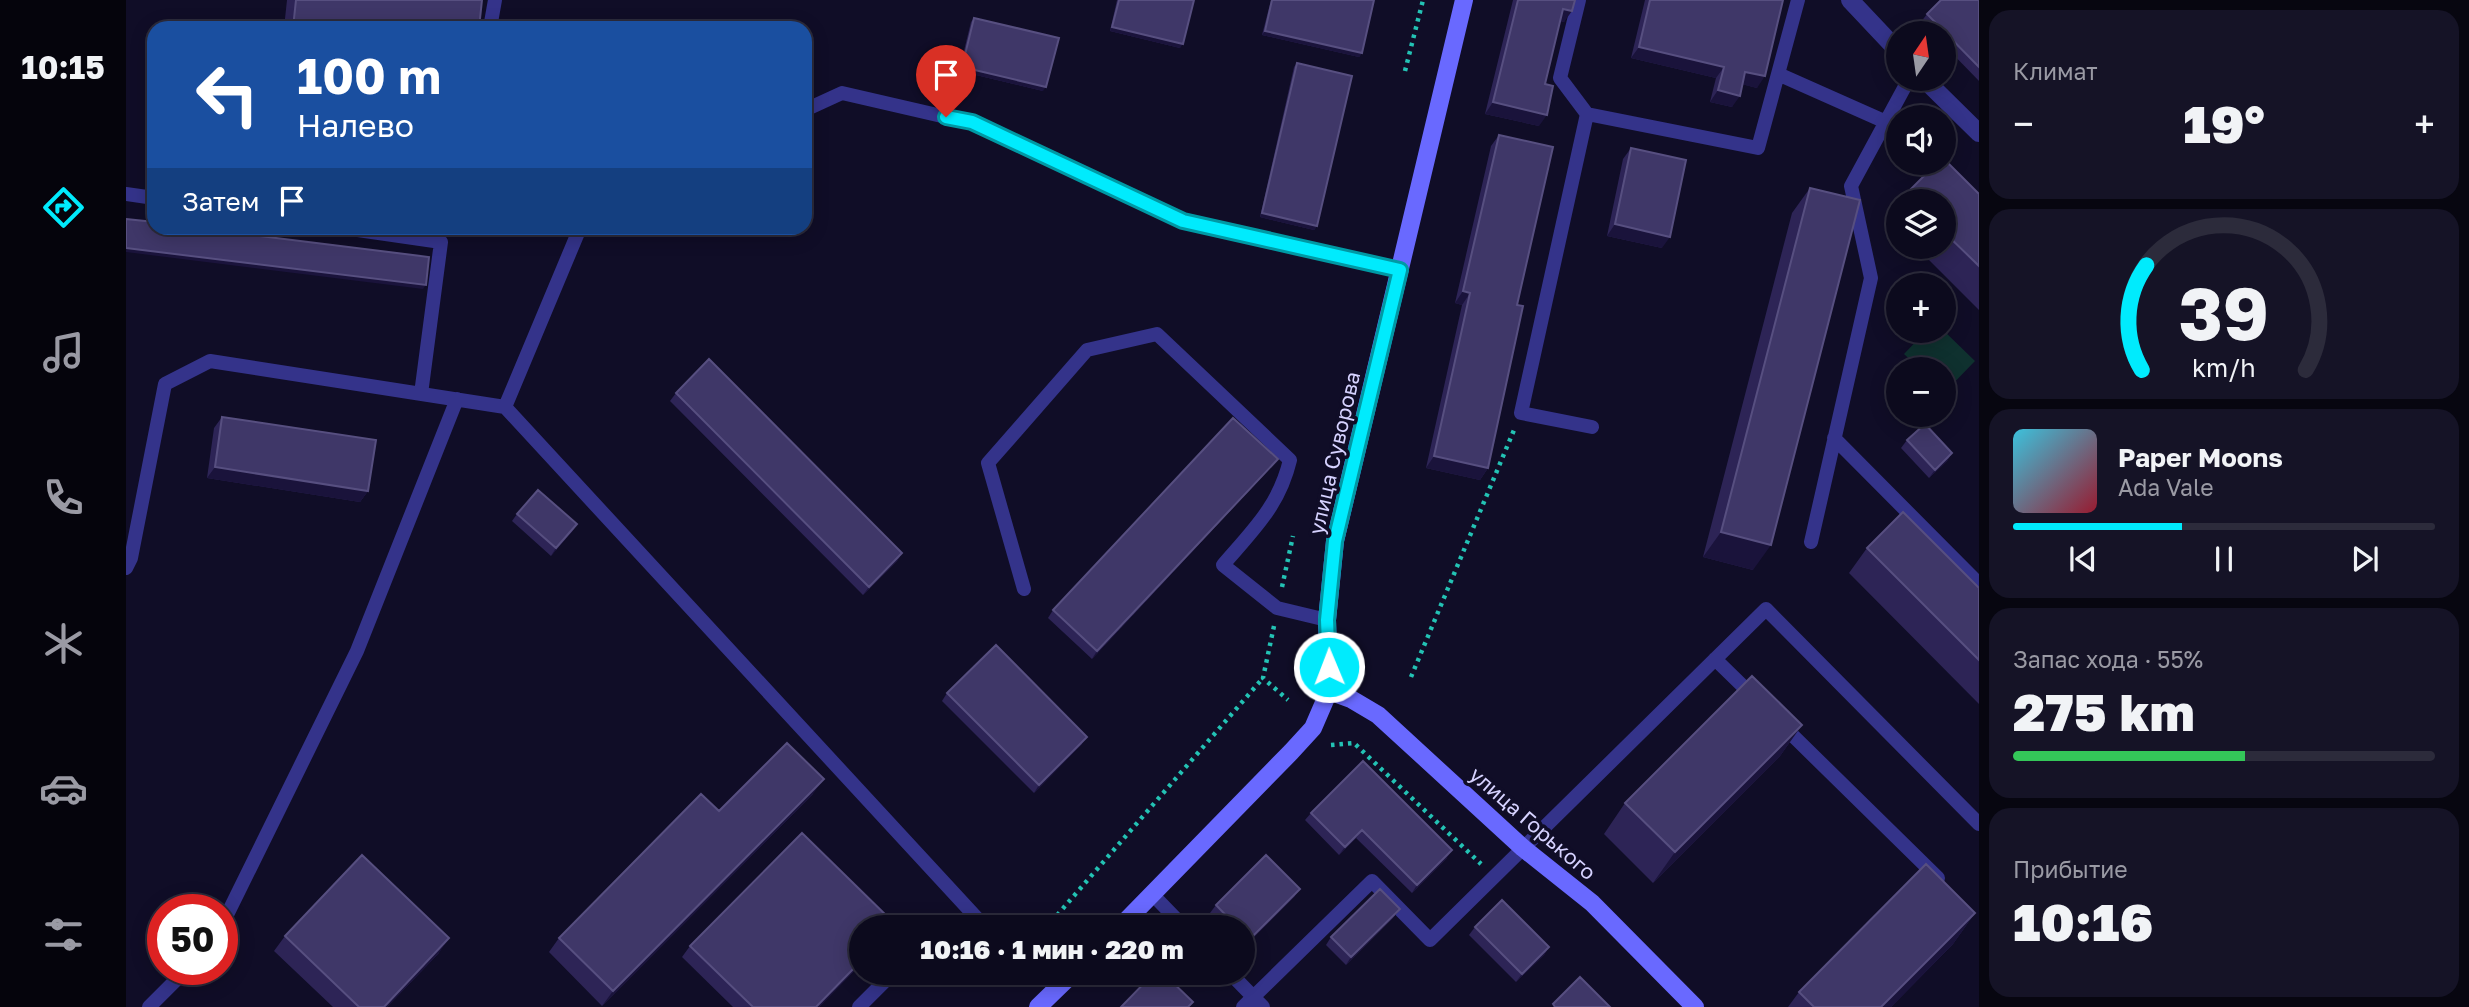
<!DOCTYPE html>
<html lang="ru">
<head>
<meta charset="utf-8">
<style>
  body { margin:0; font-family:"Golos Text",sans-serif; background:#151326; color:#f1f3f6; height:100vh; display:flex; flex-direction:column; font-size:26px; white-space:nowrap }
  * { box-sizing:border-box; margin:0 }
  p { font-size:23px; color:#9a9aa4 }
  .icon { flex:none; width:38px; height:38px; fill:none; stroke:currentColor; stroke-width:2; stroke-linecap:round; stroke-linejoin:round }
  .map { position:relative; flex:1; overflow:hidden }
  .drawer { display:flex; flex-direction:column; gap:10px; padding:10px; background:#070610; width:490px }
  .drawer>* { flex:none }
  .guide { position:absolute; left:21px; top:21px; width:665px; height:214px; border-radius:21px; box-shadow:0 4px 18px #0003,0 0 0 2px #2c2b3b; background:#1a4fa0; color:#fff; overflow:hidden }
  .needle { width:46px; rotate:13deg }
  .tools { position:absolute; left:1760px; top:21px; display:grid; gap:14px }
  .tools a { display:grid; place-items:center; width:70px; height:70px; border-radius:50%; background:#0c0a1d; box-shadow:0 4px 18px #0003,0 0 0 2px #2c2b3b; font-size:35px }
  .speed { position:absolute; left:21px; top:894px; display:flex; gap:14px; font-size:35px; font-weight:700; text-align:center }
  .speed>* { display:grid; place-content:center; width:91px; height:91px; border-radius:50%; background:#0c0a1d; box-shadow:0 4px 18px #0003,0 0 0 2px #2c2b3b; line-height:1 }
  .speed .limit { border:10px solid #d22; background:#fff; color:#111 }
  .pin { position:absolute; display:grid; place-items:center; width:60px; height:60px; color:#fff; margin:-72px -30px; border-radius:50% 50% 50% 0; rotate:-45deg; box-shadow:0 0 7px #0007 }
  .pin .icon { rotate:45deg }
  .me { position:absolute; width:77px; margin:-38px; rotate:359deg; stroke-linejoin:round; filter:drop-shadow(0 0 5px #0008) }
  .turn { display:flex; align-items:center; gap:24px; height:147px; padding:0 35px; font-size:32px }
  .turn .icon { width:91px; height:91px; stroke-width:2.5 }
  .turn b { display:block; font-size:49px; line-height:60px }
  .then { display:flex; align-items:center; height:66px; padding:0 35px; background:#0003; gap:14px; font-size:26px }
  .big { font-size:52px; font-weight:800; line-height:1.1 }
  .drawer .tile { flex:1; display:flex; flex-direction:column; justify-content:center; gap:10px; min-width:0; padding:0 24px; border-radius:21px; background:#151326 }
  .drawer .dial { align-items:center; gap:0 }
  .dial svg { height:182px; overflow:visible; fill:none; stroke:#2c2b3b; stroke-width:7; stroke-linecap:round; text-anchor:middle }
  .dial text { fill:#f1f3f6; stroke:none }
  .song { display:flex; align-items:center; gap:21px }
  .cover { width:84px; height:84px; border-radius:10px; background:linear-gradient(135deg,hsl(190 70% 55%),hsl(350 70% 35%)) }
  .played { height:7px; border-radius:4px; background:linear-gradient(90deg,#00ebfd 40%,#2c2b3b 40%) }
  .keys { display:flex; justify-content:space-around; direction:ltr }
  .heat { display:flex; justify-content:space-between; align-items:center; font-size:38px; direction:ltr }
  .charge { height:10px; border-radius:5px; background:linear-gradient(90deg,#34c759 55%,#2c2b3b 0) }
  .trip { position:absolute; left:723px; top:915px; width:406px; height:70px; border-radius:35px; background:#0c0a1d; box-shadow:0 4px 18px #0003,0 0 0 2px #2c2b3b; font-weight:800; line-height:70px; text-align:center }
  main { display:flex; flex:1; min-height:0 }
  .menu { display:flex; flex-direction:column; width:126px; justify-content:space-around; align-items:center; background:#05040c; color:#9a9aa4 }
  .menu .icon { width:49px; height:49px }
  .menu .active { color:#00ebfd }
  .menu b { font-size:32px; color:#f1f3f6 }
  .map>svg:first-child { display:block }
  .green { fill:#0f312f }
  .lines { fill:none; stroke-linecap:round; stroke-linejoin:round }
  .path { stroke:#23c2b4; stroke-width:4.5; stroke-dasharray:3.5 5; stroke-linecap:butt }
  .lane { stroke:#34338a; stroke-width:14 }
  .street { stroke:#34338a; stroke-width:18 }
  .secondary { stroke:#6969ff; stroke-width:18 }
  .wall { fill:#2d2456 }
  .shaded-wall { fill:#1a133b }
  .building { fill:#3f3768; stroke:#574f80; stroke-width:2 }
  .route-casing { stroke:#0099a4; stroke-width:18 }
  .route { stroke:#00ebfd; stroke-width:12 }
  .labels { text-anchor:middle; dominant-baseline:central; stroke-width:7; stroke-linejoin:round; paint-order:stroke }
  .street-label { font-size:21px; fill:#d6d2ff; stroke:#100d27 }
</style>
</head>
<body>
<main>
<nav class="menu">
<b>10:15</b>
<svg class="icon active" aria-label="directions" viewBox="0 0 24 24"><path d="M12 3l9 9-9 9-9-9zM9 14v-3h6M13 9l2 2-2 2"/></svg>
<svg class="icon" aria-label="music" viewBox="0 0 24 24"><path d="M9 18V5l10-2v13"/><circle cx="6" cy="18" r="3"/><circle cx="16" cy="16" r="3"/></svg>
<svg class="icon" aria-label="phone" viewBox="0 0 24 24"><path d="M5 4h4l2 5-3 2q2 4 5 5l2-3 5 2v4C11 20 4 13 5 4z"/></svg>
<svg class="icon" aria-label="climate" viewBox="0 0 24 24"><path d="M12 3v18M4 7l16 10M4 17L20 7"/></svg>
<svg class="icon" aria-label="car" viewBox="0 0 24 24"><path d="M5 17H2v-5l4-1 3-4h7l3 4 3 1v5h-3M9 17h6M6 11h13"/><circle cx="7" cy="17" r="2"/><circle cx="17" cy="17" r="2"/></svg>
<svg class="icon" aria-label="filters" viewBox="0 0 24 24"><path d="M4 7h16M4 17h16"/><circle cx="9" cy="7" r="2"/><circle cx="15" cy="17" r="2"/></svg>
</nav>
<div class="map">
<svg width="1853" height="1007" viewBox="0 0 1853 1007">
  <rect width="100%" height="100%" fill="#100d27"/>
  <path class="green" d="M1800,331H1818L1849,361L1818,393V369H1794L1778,354Z"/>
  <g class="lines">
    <path class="path" d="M1279,71L1297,0
      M1156,587L1167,536
      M1148,626L1137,678L1162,700
      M1285,677L1388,430
      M1205,745L1228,743L1355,864
      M920,928L1137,678"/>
    <path class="lane" d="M1453,0L1434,78L1461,114
      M364,28L369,0
      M1652,74L1760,122
      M679,110L716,93L846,123L1057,221L1274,270
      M0,194L28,198
      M218,228L315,242L295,394
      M379,407L454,228
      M1466,427L1395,413L1461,114L1632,148L1672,0
      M1708,438L1853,584
      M1685,542L1745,278L1725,186L1783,79
      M0,568L5,558L39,384L84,361L379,407L860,928
      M898,589L862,463L961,350L1031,334L1164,460C1153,506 1127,530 1097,565L1151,608L1201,620
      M1589,659L1630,699
      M1654,723L1812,878
      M1027,895L1059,928
      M96,925L231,651L331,399
      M915,973L935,984
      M1104,973L1137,1007
      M23,1007L60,970
      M733,1007L767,973
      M1117,1007L1246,881L1304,940L1640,609L1853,824"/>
    <path class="street" d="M1724,0L1773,52
      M1798,79L1853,133"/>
    <path class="secondary" d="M1203,691L1225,699L1252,715L1397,848L1466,903L1569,1007
      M993,928L1165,752L1187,728L1203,691L1201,620L1209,541L1338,0
      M912,1007L947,973"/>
  </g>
  <path class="wall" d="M161,0H356L353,28H158Z
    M991,0H1068L1054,48L984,31Z
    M1145,0H1248L1236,53L1233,57L1136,35Z
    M1387,0H1449L1438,22L1434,21L1419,84L1413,126L1359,114Z
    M1519,0H1657L1631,88L1616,84L1606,107L1584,102L1590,78L1505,58Z
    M1853,0V81L1818,45V33H1807L1795,22L1801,14Z
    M848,18L917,91L833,71L845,22Z
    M1171,63L1191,226L1188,230L1134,217L1168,67Z
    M1373,135L1391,305L1362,468L1354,480L1300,468L1336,305L1329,303L1365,146Z
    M1505,148L1536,248L1481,236L1497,159Z
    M1684,188L1627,570L1577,557L1666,213Z
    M1780,194H1853V310L1790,247H1818V201H1775Z
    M1773,205V230L1762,219Z
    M550,393L776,553L771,561L737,595L544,401Z
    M96,417L242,491L234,502L81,478L88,428Z
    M1781,440L1826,453L1821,461L1803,478L1775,448Z
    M1152,459L1146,466L966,659L922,618L927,610Z
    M391,514L451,524L425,556L386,521Z
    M1741,548L1853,588V704L1723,573Z
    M821,693L956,744L908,793L816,701Z
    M1676,725L1654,756L1527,883L1478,834L1499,803Z
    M687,794L476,1006L423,952L433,938L593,811Z
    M1185,813L1321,858L1286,893L1230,838L1213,855L1179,820Z
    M1169,896L1118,947L1116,945V928H1099L1084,913L1090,905Z
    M1849,913L1827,944L1765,1007H1662L1673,992Z
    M1268,917L1220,965L1200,945L1205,937Z
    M1349,927L1423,947L1418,955L1390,982L1343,935Z
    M735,928V964L693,1007H607L556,957L564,946Z
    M159,936L313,953L261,1007H207L148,951Z"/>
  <path class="shaded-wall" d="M1437,9L1446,11L1438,22L1429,20Z
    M986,27L1057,44L1054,48L984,31Z
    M1139,31L1236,53L1233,57L1136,35Z
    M1513,47L1598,67L1590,78L1505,58Z
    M836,67L920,87L917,91L833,71Z
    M1619,72L1639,76L1631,88L1611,83Z
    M1592,90L1614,96L1606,107L1584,102Z
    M1367,102L1421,115L1413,126L1359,114Z
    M1136,213L1191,226L1188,230L1134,217Z
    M1489,224L1544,237L1536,248L1481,236Z
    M0,248L300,285L297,289L0,252Z
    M1337,291L1344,293L1336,305L1329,303Z
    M1826,453L1821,461L1803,478L1809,470Z
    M1308,456L1362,468L1354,480L1300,468Z
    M1152,459L1146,466L966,659L971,651Z
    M89,467L242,491L234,502L81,478Z
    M451,524L446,532L425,556L430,548Z
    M1595,532L1645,545L1627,570L1577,557Z
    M776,553L771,561L737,595L743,587Z
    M1676,725L1654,756L1527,883L1549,852Z
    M961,737L956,744L908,793L913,785Z
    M698,779L687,794L476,1006L487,991Z
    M1236,830L1230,838L1213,855L1219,847Z
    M1326,850L1321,858L1286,893L1291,885Z
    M1174,889L1169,896L1118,947L1124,939Z
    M1274,909L1268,917L1220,965L1225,957Z
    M1849,913L1827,944L1765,1007H1755Z
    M323,938L313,953L261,1007H258Z
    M1423,947L1418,955L1390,982L1396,974Z
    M735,961V964L693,1007H690Z"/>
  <path class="building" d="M170,0H356L353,28H167Z
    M993,0H1068L1057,44L986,27Z
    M1146,0H1248L1236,53L1139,31Z
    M1392,0H1449L1446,11L1437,9L1419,84L1427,86L1421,115L1367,102Z
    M1524,0H1657L1639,76L1619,72L1614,96L1592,90L1598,67L1513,47Z
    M1815,0H1853V67L1801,14Z
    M848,18L933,38L920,87L836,67Z
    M1171,63L1226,76L1191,226L1136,213Z
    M1373,135L1427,147L1391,305L1397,306L1362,468L1308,456L1344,293L1337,291Z
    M1505,148L1560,160L1544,237L1489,224Z
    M1818,159L1853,194V266L1818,232V201H1788L1780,194L1811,163H1818Z
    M1684,188L1734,200L1645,545L1595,532Z
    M0,219L28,222V228H69L303,257L300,285L0,248Z
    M583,359L776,553L743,587L550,393Z
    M96,417L250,440L242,491L89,467Z
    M1107,418L1152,459L971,651L927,610Z
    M1799,424L1826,453L1809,470L1781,440Z
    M412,490L451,524L430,548L391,514Z
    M1777,512L1853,588V660L1741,548Z
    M870,645L961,737L913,785L821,693Z
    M1626,676L1676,725L1549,852L1499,803Z
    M661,743L698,779L487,991L433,938L575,794L593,811Z
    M1237,761L1326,850L1291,885L1236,830L1219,847L1185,813Z
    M676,833L770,925L768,928H735V961L690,1007H627L564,946Z
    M236,855L323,938L258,1007H233L159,936Z
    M1140,855L1174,889L1124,939L1116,932V928H1112L1090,905Z
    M1800,864L1849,913L1755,1007H1688L1673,992Z
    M1254,889L1274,909L1225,957L1205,937Z
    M1376,900L1423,947L1396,974L1349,927Z
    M1028,973H1037L1067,1002L1062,1007H995Z
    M1454,977L1484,1007H1429L1427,1004Z"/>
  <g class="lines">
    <g class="route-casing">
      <path id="route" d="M820,117L846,122L1057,221L1274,270L1209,541L1201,620L1203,667"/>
    </g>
    <use href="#route" class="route"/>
  </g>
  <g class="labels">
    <g class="street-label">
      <text transform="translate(1208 453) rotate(-77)">улица Суворова</text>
      <text transform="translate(1407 823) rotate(41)">улица Горького</text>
    </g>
  </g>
</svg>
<div class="tools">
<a><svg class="needle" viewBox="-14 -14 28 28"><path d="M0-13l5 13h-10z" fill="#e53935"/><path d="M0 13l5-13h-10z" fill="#9a9aa4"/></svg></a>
<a><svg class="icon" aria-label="sound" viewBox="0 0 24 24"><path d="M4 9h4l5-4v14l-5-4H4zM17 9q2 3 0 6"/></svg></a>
<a><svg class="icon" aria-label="layers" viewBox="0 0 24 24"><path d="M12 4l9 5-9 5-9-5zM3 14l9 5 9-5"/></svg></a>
<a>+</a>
<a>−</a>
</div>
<div class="speed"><div class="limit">50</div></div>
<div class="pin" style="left:820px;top:117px;background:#d93025"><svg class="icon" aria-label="arrive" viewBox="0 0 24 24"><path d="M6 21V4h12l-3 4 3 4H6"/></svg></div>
<svg class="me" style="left:1203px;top:667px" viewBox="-20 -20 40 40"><circle r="17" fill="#00ebfd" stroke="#fff" stroke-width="3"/><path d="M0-11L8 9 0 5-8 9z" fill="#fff"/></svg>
<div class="trip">10:16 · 1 мин · 220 m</div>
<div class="guide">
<div class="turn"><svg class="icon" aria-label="left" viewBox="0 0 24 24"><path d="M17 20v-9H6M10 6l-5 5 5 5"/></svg><div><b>100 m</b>Налево</div></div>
<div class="then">Затем<svg class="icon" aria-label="arrive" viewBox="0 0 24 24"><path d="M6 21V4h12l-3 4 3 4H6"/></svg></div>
</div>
</div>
<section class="drawer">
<div class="tile"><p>Климат</p>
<div class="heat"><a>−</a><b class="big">19°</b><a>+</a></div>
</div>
<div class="tile dial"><svg viewBox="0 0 100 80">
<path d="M14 69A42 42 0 1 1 86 69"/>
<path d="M14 69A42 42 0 0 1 16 23" stroke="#00ebfd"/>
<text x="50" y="56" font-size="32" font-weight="700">39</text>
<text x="50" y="72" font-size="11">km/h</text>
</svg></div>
<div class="tile">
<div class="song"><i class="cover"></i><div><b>Paper Moons</b><p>Ada Vale</p></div></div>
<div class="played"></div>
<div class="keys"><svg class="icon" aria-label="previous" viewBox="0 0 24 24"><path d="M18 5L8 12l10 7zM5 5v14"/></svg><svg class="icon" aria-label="pause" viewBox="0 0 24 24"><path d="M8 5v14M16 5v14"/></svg><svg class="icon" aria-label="next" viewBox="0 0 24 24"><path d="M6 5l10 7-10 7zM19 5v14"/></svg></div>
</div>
<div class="tile"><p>Запас хода · 55%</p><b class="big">275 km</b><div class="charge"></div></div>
<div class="tile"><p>Прибытие</p><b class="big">10:16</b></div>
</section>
</main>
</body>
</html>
